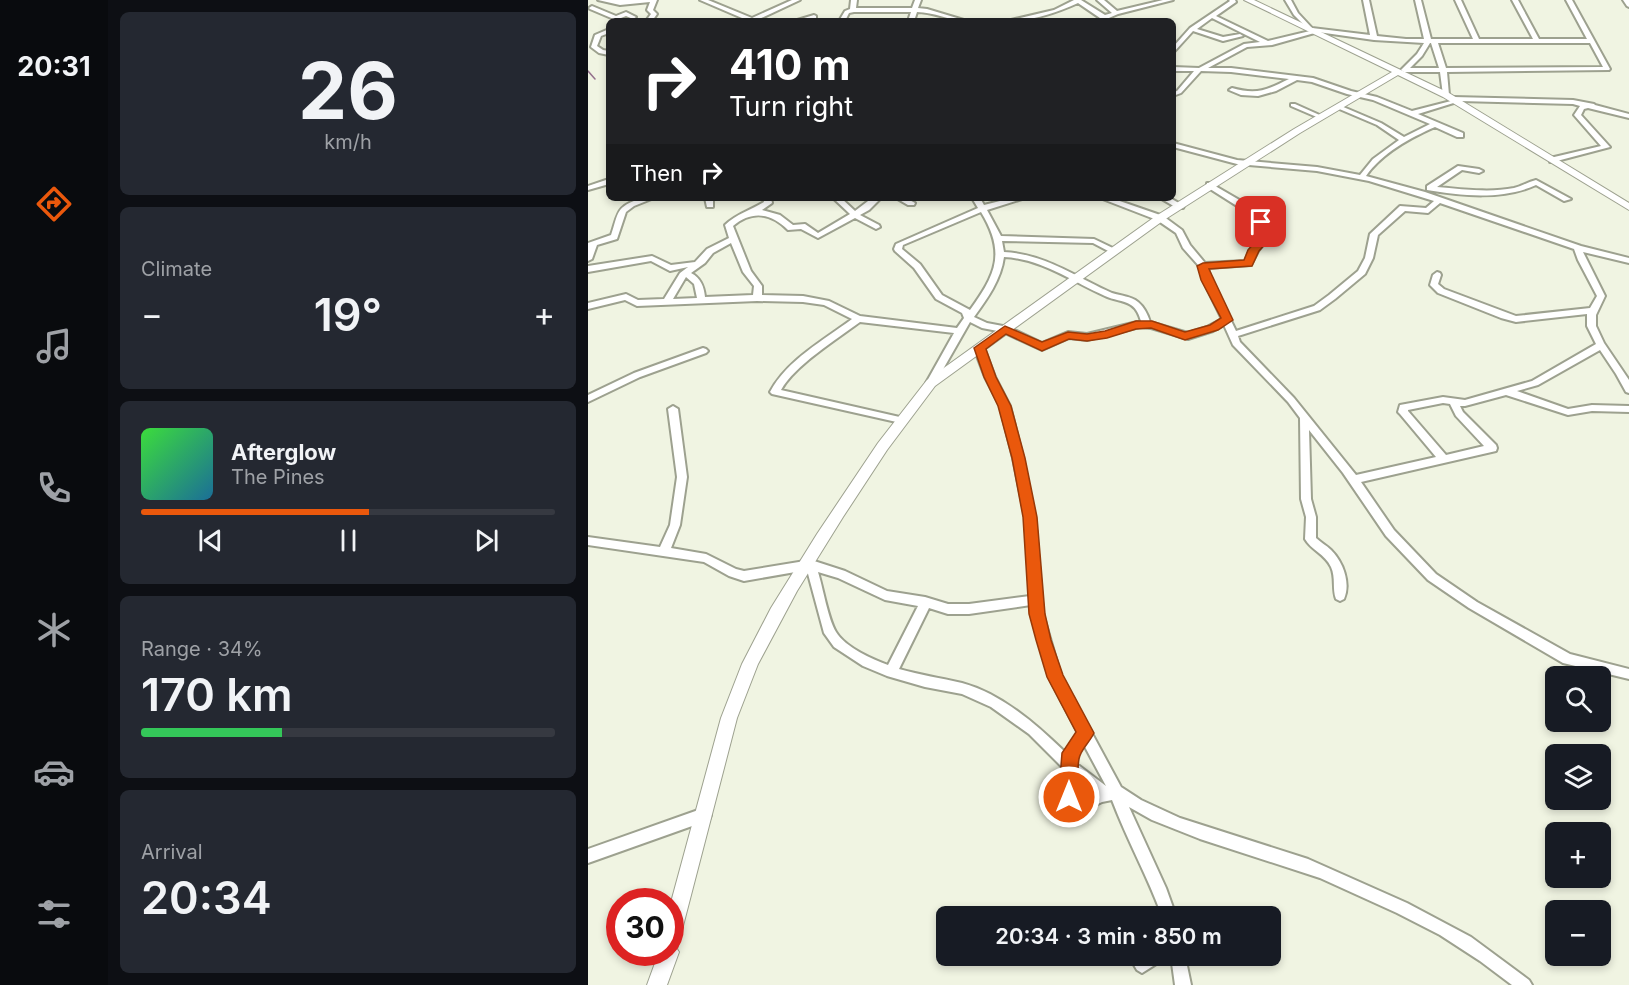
<!DOCTYPE html>
<html lang="en">
<head>
<meta charset="utf-8">
<style>
  body { margin:0; font-family:Inter,sans-serif; background:#242831; color:#f1f3f6; height:100vh; display:flex; flex-direction:column; font-size:22px; white-space:nowrap }
  * { box-sizing:border-box; margin:0 }
  p { font-size:20px; color:#9ea1a6 }
  .icon { flex:none; width:33px; height:33px; fill:none; stroke:currentColor; stroke-width:2; stroke-linecap:round; stroke-linejoin:round }
  .map { position:relative; flex:1; overflow:hidden }
  .panel { display:flex; flex-direction:column; gap:12px; padding:12px; background:#0d0f14; width:480px }
  .panel>* { flex:none }
  .hud { position:absolute; left:18px; top:18px; width:570px; height:183px; border-radius:9px; box-shadow:0 3px 9px #0003; background:#202124; color:#fff; overflow:hidden }
  .buttons { position:absolute; left:957px; top:666px; display:grid; gap:12px }
  .buttons a { display:grid; place-items:center; width:66px; height:66px; border-radius:9px; background:#171b24; box-shadow:0 3px 9px #0003; font-size:30px }
  .speed { position:absolute; left:18px; top:888px; display:flex; gap:12px; font-size:30px; font-weight:700; text-align:center }
  .speed>* { display:grid; place-content:center; width:78px; height:78px; border-radius:50%; background:#171b24; box-shadow:0 3px 9px #0003; line-height:1 }
  .speed .limit { border:9px solid #d22; background:#fff; color:#111 }
  .pin { position:absolute; display:grid; place-items:center; width:51px; height:51px; color:#fff; margin:-26px; border-radius:12px; box-shadow:0 3px 9px #0006 }
  .me { position:absolute; width:66px; margin:-33px; rotate:0deg; stroke-linejoin:round; filter:drop-shadow(0 0 4px #0008) }
  .turn { display:flex; align-items:center; gap:21px; height:126px; padding:0 24px; font-size:27px }
  .turn .icon { width:78px; height:78px; stroke-width:2.5 }
  .turn b { display:block; font-size:42px; line-height:51px }
  .then { display:flex; align-items:center; height:57px; padding:0 24px; background:#0003; gap:12px; font-size:22px }
  .big { font-size:45px; font-weight:600; line-height:1.1 }
  .panel .tile { flex:1; display:flex; flex-direction:column; justify-content:center; gap:9px; min-width:0; padding:0 21px; border-radius:9px; background:#242831 }
  .panel .dial { align-items:center; gap:0 }
  .dial b { font-size:78px; line-height:1 }
  .song { display:flex; align-items:center; gap:18px }
  .cover { width:72px; height:72px; border-radius:9px; background:linear-gradient(135deg,hsl(120 70% 55%),hsl(200 70% 35%)) }
  .played { height:6px; border-radius:3px; background:linear-gradient(90deg,#ea580c 55%,#363941 55%) }
  .keys { display:flex; justify-content:space-around; direction:ltr }
  .heat { display:flex; justify-content:space-between; align-items:center; font-size:33px; direction:ltr }
  .charge { height:9px; border-radius:4px; background:linear-gradient(90deg,#34c759 34%,#363941 0) }
  .trip { position:absolute; left:348px; top:906px; width:345px; height:60px; border-radius:9px; background:#171b24; box-shadow:0 3px 9px #0003; font-weight:600; line-height:60px; text-align:center }
  main { display:flex; flex:1; min-height:0 }
  .tabs { display:flex; flex-direction:column; width:108px; justify-content:space-around; align-items:center; background:#090b0e; color:#9ea1a6 }
  .tabs .icon { width:42px; height:42px }
  .tabs .on { color:#ea580c }
  .tabs b { font-size:27px; color:#f1f3f6 }
  .map>svg:first-child { display:block }
  .lines { fill:none; stroke-linecap:round; stroke-linejoin:round }
  .stream { stroke:#94718c; stroke-width:1.5 }
  .minor-casing { stroke:#9da18f; stroke-width:4 }
  .tertiary-casing { stroke:#9da18f; stroke-width:2 }
  .minor { fill:#fff; fill-rule:evenodd }
  .tertiary { fill:#fff; fill-rule:evenodd }
  .route { fill:#ea580c; stroke:#983908; stroke-width:1.5 }
</style>
</head>
<body>
<main>
<nav class="tabs">
<b>20:31</b>
<svg class="icon on" aria-label="directions" viewBox="0 0 24 24"><path d="M12 3l9 9-9 9-9-9zM9 14v-3h6M13 9l2 2-2 2"/></svg>
<svg class="icon" aria-label="music" viewBox="0 0 24 24"><path d="M9 18V5l10-2v13"/><circle cx="6" cy="18" r="3"/><circle cx="16" cy="16" r="3"/></svg>
<svg class="icon" aria-label="phone" viewBox="0 0 24 24"><path d="M5 4h4l2 5-3 2q2 4 5 5l2-3 5 2v4C11 20 4 13 5 4z"/></svg>
<svg class="icon" aria-label="climate" viewBox="0 0 24 24"><path d="M12 3v18M4 7l16 10M4 17L20 7"/></svg>
<svg class="icon" aria-label="car" viewBox="0 0 24 24"><path d="M5 17H2v-5l4-1 3-4h7l3 4 3 1v5h-3M9 17h6M6 11h13"/><circle cx="7" cy="17" r="2"/><circle cx="17" cy="17" r="2"/></svg>
<svg class="icon" aria-label="filters" viewBox="0 0 24 24"><path d="M4 7h16M4 17h16"/><circle cx="9" cy="7" r="2"/><circle cx="15" cy="17" r="2"/></svg>
</nav>
<section class="panel">
<div class="tile dial"><b>26</b><p>km/h</p></div>
<div class="tile"><p>Climate</p>
<div class="heat"><a>−</a><b class="big">19°</b><a>+</a></div>
</div>
<div class="tile">
<div class="song"><i class="cover"></i><div><b>Afterglow</b><p>The Pines</p></div></div>
<div class="played"></div>
<div class="keys"><svg class="icon" aria-label="previous" viewBox="0 0 24 24"><path d="M18 5L8 12l10 7zM5 5v14"/></svg><svg class="icon" aria-label="pause" viewBox="0 0 24 24"><path d="M8 5v14M16 5v14"/></svg><svg class="icon" aria-label="next" viewBox="0 0 24 24"><path d="M6 5l10 7-10 7zM19 5v14"/></svg></div>
</div>
<div class="tile"><p>Range · 34%</p><b class="big">170 km</b><div class="charge"></div></div>
<div class="tile"><p>Arrival</p><b class="big">20:34</b></div>
</section>
<div class="map">
<svg width="1041" height="985" viewBox="0 0 1041 985">
  <rect width="100%" height="100%" fill="#f0f4e2"/>
  <g class="lines">
    <path class="stream" d="M0,71L7,79"/>
    <g class="minor-casing">
      <path id="minor" d="M10,0H69L65,10L69,14L64,21H58L63,14L59,10L62,2L32,5Z
        M112,0H120L164,18L204,0H212L169,20L170,21H161Z
        M263,0H269L268,8H324L327,0H333L330,8L339,9L379,21C362,21 346,12 329,12L326,21H320L323,12H266L261,13L257,21H251L257,11L262,9Z
        M486,0H493L517,15L524,13L509,0H516L529,11L575,0H585L530,14L514,21H506L512,18L490,3C468,13 444,21 419,21L466,10Z
        M641,0H647L648,2L628,16L680,41L722,31L706,15L697,0H703L710,13L724,28L782,35L775,0H781L789,36L818,39H836L827,0H833L843,39H885L867,0H873L891,39H945L924,0H930L951,39H999L978,0H984L1022,69L1021,70L859,72L861,95L858,97L855,95L852,72H816L813,70L829,54L836,43L786,40L730,32L684,45L659,47L620,68H643L725,78L763,91L789,97L824,111L863,101L862,99L865,97L985,100L1006,104L1007,105L1041,114V118L1000,108L996,109L993,115L1022,147L965,162H962V158L1013,146L986,115L992,106L985,104L872,101L830,114L875,133V137H869L847,127C822,138 794,153 778,176L837,192L993,246L1041,258V263L995,252L1017,296L1008,315V326L1016,343L1041,380V393L1038,392L1028,374L1012,350L950,385L929,391L980,409L1004,405L1041,406V412L1004,411L980,415L918,395L877,406H872L875,412L908,445L909,448L908,451L773,482L806,530L848,574L889,602L982,654L1041,669V679L975,663L881,608L840,580L798,536L755,473L721,430L723,499L728,517V538C732,542 738,545 743,550C755,562 763,583 756,599L752,601L748,599C744,589 748,578 743,567C737,554 723,550 717,539L718,517L713,499L712,418L700,402L645,345L636,325L625,331L600,339L563,328L552,327L499,340L481,338L454,350L415,332L394,328L382,322L346,385L343,386L338,383L366,333L272,322C249,339 206,366 193,390L316,418L318,420L313,423L184,394L182,392C199,360 236,340 264,319L236,305L215,302L169,301L49,306L37,300L0,309V303L38,294L50,300L76,299L92,273L100,267L82,271L63,261L0,272V266L64,256L83,265L107,262L119,249L141,238L137,225C148,214 163,210 176,202L175,198H183L184,203L174,210L192,215L205,225L217,224L230,233L262,214L245,198H253L267,211L284,198H293L281,210L272,215L291,225L292,227L288,229L267,218L230,238L213,229L200,230C183,213 164,210 145,226L163,271L174,286V295L215,296L241,301L272,316L369,328L376,318L374,313L348,299L326,268L307,251L306,249L308,244L390,208L384,198H392L396,205L424,198H437L399,210L413,236L506,239L531,251L527,253H524L505,243L414,241L416,252C457,254 488,277 524,293C533,296 543,296 550,302C556,307 560,315 562,322L600,333L619,327L634,319L615,280L611,266L595,248L588,233L569,220L512,198H523L575,216L594,230L602,245L617,263L657,261L662,250L670,241L668,218L619,187V183H622L672,212L676,218L678,241L670,251L663,265L620,268L623,280L648,331L726,306L741,295L770,271L777,258L782,234L812,206L838,208L846,201L781,181L729,171L649,164L585,147V143L649,160L729,167L772,175L785,159L811,140L789,125L749,108V106H753L793,123L816,137L842,124L785,100L759,94L724,82L709,80L688,91L670,96L653,95L641,90L644,88C669,95 679,90 701,79L643,72L613,71L593,93L585,96V92L589,91L606,71H585V67L611,68L656,44L672,42L624,18L609,29L635,37L652,34L655,36L635,41L605,31L585,53V47L602,28L642,1ZM842,43H843L851,68H822L834,56ZM850,43H1002L1015,67L858,68ZM852,203L986,249L990,260L1009,296L1002,308L928,316L856,289L850,284L853,275L852,273L849,272L845,275L842,285L850,293L913,318L928,322L999,314V326L1008,344L944,381L877,400L855,397L812,405L810,412L812,414L848,457L768,475L706,398L652,342L650,336L732,310L747,299L777,274L785,258L790,235L817,211L840,213ZM393,212C418,253 408,274 382,310L354,295L332,264L314,249L315,245ZM143,243L155,272L166,286L165,295L117,297C116,287 113,278 103,273L117,263L125,253ZM416,257C454,259 483,281 517,296C525,300 535,300 543,305C549,309 551,315 553,321L499,334L480,332L454,343L420,327L399,323L386,317C399,299 413,280 416,257ZM98,277L106,284L109,298L85,299ZM855,403L862,404L868,416L896,446L858,455L820,411V410Z
        M1035,0H1041V7L1039,6Z
        M4,6L28,16L38,12L48,17L45,19L38,16L28,20L2,9L1,8Z
        M226,15L228,16V18L206,21Z
        M21,29V33L13,36L9,46L15,50L21,51V55L11,53L3,47L7,35Z
        M703,104H707L736,117L731,118L703,106Z
        M870,166L891,169L895,171L891,173L874,170L849,187C874,189 901,193 926,188C934,186 940,182 948,180L983,199L976,201L948,185C915,200 874,196 839,190V186Z
        M18,180H21V184L0,190V186Z
        M54,198H66L46,206L38,212L29,239L9,245L4,259L0,261V243L23,235C31,212 27,207 54,198Z
        M117,198H125V207H119Z
        M308,198H318L327,203L326,205H320Z
        M572,198H582L596,206L595,208H589Z
        M391,345L396,348L407,377L422,406L435,458L447,517L455,614L473,676L533,787L553,800L592,818L720,859L819,903L883,937L941,980L944,985H924L892,961L852,935L809,913L732,878L612,839L564,820L541,807L578,888L588,916H574C560,877 539,840 524,800L514,802L485,816L480,814L473,791L475,768L441,734L403,707L374,694L337,687L299,676L275,666L246,647L236,633L219,570L156,581L141,576L116,562L0,545V537L72,547L82,525L89,477L80,409L85,406L90,409L99,477L92,525L83,548L118,554L148,569L156,571L223,560L257,571L299,591L337,597L360,604H381L442,596L437,517L425,458L412,406L397,377L386,348ZM230,572L250,578L297,600L330,606L300,665C284,659 257,647 248,632C240,619 235,588 230,572ZM443,605V614L461,677L490,733L477,752C448,724 414,694 374,683C353,678 332,675 311,669L341,608L360,614H381ZM496,745L518,786L489,764V755ZM488,779L506,793L489,800L487,791Z
        M115,348L118,349L120,351L118,353L52,377L0,402V395L46,373Z
        M116,808L121,810L123,815L121,820L0,863V849Z
        M555,956H575L573,961L554,973L549,970L546,965L549,960Z
        M583,956H597L603,985H587Z"/>
    </g>
    <g class="tertiary-casing">
      <path id="tertiary" d="M656,0H666L861,93L1041,203V210L855,97L810,75L712,133L576,220L347,386L299,450L255,517L209,591L170,664L149,718L89,949L91,952L79,985H59L71,952H82V906L133,718L154,664L183,608L229,534L290,443L339,380L568,216L706,129L804,72Z"/>
    </g>
    <use href="#minor" class="minor"/>
    <use href="#tertiary" class="tertiary"/>
  </g>
  <path class="route" d="M673,219L678,222L680,241L671,251L664,266L621,269L645,320L630,330L597,340L563,328L548,329L519,338L499,341L481,339L454,351L418,334L398,349L408,377L423,406L437,458L449,517L457,614L463,640L475,675L506,733C502,742 492,750 491,759C488,773 493,791 488,803L481,806L475,803L471,791L474,753L488,732L459,677L448,640L441,614L435,517L424,458L410,406L396,377L386,348L417,326L454,342L480,332L499,334L517,331L548,321H564L597,332L622,325L633,318L613,280L609,266L615,263L656,260L660,250L669,240L668,222Z"/>
</svg>
<div class="buttons">
<a><svg class="icon" aria-label="search" viewBox="0 0 24 24"><circle cx="10" cy="10" r="6"/><path d="M15 15l6 6"/></svg></a>
<a><svg class="icon" aria-label="layers" viewBox="0 0 24 24"><path d="M12 4l9 5-9 5-9-5zM3 14l9 5 9-5"/></svg></a>
<a>+</a>
<a>−</a>
</div>
<div class="speed"><div class="limit">30</div></div>
<div class="pin" style="left:673px;top:222px;background:#d93025"><svg class="icon" aria-label="arrive" viewBox="0 0 24 24"><path d="M6 21V4h12l-3 4 3 4H6"/></svg></div>
<svg class="me" style="left:481px;top:797px" viewBox="-20 -20 40 40"><circle r="17" fill="#ea580c" stroke="#fff" stroke-width="3"/><path d="M0-11L8 9 0 5-8 9z" fill="#fff"/></svg>
<div class="trip">20:34 · 3 min · 850 m</div>
<div class="hud">
<div class="turn"><svg class="icon" aria-label="right" viewBox="0 0 24 24"><path d="M7 20v-9h11M14 6l5 5-5 5"/></svg><div><b>410 m</b>Turn right</div></div>
<div class="then">Then<svg class="icon" aria-label="right" viewBox="0 0 24 24"><path d="M7 20v-9h11M14 6l5 5-5 5"/></svg></div>
</div>
</div>
</main>
</body>
</html>
